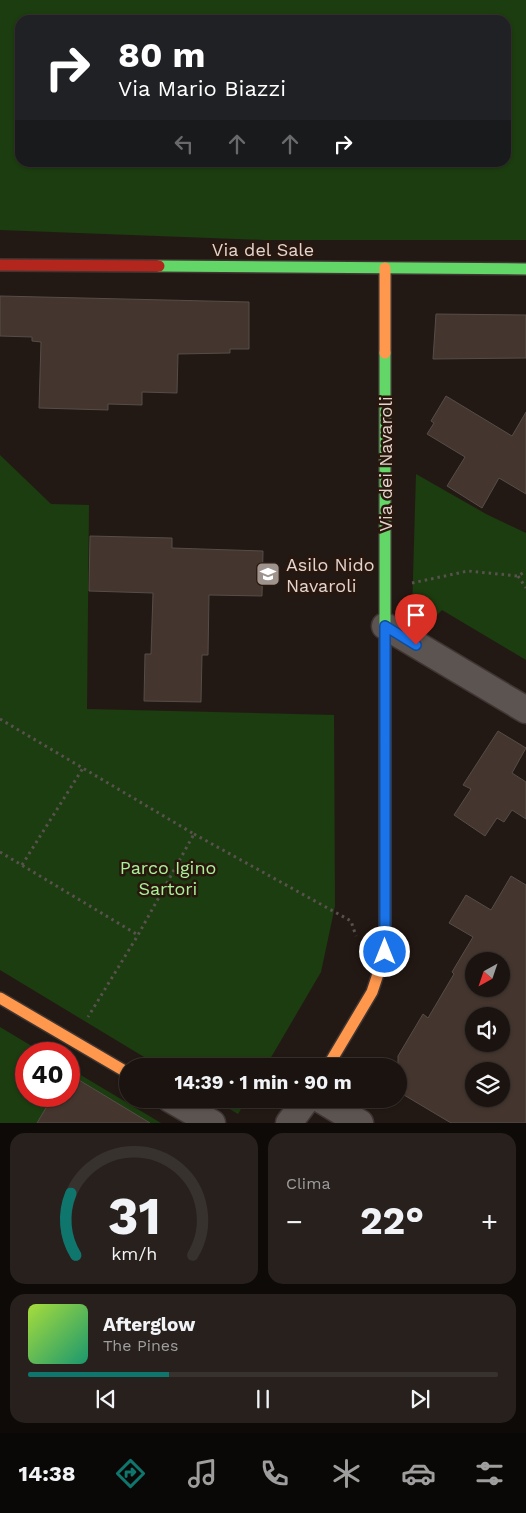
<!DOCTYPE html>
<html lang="it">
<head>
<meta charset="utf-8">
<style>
  body { margin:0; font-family:"Work Sans",sans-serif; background:#27201d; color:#f1f3f6; height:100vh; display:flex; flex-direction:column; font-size:19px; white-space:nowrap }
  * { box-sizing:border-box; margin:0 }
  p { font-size:16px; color:#9f9e9e }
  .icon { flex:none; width:28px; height:28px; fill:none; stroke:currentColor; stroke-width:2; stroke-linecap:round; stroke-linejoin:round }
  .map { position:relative; height:1123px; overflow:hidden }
  .drawer { display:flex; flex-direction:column; gap:10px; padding:10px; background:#0e0a08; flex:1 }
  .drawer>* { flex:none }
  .hud { position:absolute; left:15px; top:15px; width:496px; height:152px; border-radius:15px; box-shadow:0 1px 4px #0004,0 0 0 1px #38322f; background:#202124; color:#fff; overflow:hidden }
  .needle { width:32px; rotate:220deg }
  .fabs { position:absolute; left:465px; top:952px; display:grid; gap:10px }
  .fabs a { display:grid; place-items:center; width:45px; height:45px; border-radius:50%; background:#1a130f; box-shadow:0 1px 4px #0004,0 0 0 1px #38322f; font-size:25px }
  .speed { position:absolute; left:15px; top:1042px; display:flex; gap:10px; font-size:25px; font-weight:700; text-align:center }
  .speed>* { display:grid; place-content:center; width:65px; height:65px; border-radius:50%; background:#1a130f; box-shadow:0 1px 4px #0004,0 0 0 1px #38322f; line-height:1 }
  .speed .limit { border:8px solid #d22; background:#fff; color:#111 }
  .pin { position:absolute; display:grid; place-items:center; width:42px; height:42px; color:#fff; margin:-51px -21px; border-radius:50% 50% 50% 0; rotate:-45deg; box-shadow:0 0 5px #0007 }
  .pin .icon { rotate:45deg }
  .me { position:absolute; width:55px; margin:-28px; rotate:0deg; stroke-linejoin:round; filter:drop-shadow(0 0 4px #0008) }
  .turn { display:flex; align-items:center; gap:18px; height:105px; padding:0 20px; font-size:22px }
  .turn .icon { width:65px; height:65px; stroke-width:2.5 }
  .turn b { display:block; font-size:35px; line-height:42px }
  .lanes { display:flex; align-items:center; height:48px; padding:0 20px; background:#0003; justify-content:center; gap:25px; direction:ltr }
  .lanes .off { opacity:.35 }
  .big { font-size:38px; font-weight:700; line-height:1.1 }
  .drawer .widget { flex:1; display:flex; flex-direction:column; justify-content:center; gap:8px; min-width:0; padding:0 18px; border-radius:15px; background:#27201d }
  .drawer .dial { align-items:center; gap:0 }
  .dial svg { height:130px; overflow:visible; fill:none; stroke:#38322f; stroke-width:7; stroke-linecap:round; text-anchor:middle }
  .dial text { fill:#f1f3f6; stroke:none }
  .song { display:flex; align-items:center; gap:15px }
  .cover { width:60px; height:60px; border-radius:8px; background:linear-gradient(135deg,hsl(80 70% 55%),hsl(160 70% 35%)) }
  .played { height:5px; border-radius:2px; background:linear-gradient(90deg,#0f766e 30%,#38322f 30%) }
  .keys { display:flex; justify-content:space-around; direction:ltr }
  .heat { display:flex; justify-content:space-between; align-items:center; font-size:28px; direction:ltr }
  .drawer .tiles { flex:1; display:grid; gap:10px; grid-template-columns:1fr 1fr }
  .widget:last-child { grid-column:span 2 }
  .trip { position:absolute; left:119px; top:1058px; width:288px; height:50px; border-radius:25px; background:#1a130f; box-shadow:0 1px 4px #0004,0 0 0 1px #38322f; font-weight:700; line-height:50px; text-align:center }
  .dock { display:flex; height:80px; justify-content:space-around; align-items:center; background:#0a0806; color:#9f9e9e }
  .dock .icon { width:35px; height:35px }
  .dock .on { color:#0f766e }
  .dock b { font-size:22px; color:#f1f3f6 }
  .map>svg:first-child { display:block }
  .green { fill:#1c3d10; fill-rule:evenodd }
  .building { fill:#44362e; stroke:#564d48; fill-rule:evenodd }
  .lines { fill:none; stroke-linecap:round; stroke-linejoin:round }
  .street-casing { stroke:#3f3633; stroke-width:29 }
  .fast-casing { stroke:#3f3633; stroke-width:14 }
  .slow-casing { stroke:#3f3633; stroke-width:14 }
  .jam-casing { stroke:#3f3633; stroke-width:14 }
  .path { stroke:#59514e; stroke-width:3; stroke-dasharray:2.5 4; stroke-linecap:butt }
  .street { stroke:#5c5450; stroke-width:26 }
  .fast { stroke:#63d668; stroke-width:11 }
  .slow { stroke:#ff974d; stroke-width:11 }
  .jam { stroke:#b3261e; stroke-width:11 }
  .route-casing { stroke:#114b97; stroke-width:12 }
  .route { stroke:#1a73e8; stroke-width:9 }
  .labels { text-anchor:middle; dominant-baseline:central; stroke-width:5; stroke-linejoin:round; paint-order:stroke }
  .street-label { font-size:18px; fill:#e2d4ce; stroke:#29170e }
  .poi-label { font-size:18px; fill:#e2d4ce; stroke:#29170e; text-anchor:start }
  .park-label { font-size:18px; fill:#abf199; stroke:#29170e }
</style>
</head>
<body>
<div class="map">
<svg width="526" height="1123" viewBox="0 0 526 1123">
  <rect width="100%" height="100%" fill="#231914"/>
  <path class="green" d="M0,0H526V240H264L0,230ZM20,20H506V162H20Z
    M0,455L51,504L89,505L87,709L334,715L335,906L321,972L266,1066H159L0,970Z
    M416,474L486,514L526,533V660L442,610L427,625L412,613Z
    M0,1027L45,1054H26V1096H38L49,1103L37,1123H0Z
    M69,1068L161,1123H124L128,1110L69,1074Z
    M213,1099H236L244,1104L238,1114Z"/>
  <path class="building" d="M0,296L249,302V349H230V353L178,354L177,393L142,392V405L108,404V410L39,408L41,342L32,341V337L0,336Z
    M436,314L526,315V358L433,359Z
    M446,396L512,436L526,412V494L499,478L482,508L447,486L465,457L427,434L434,423L431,421Z
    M90,536L172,538V548L263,551L262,596L209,595L208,655H202L201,702L144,701L145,654H151L153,593L89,591Z
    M498,731L526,748L512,773L526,782V819L512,810L504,822L497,818L485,836L454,815L471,789L463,785Z
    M511,876L526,885V1123H451L404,1095L407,1091L398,1085V1056L423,1014L428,1018L454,974L452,972L473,937L449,923L466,895L491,910ZM474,961H501V989H474ZM474,1016H501V1044H474ZM474,1071H501V1099H474Z
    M69,1074L150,1123H37L53,1096H69Z"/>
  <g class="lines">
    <g class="street-casing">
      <path id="street" d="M385,626L526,710
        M170,1099L212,1123
        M320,1099L360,1123
        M289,1123L307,1099"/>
    </g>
    <g class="fast-casing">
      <path id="fast" d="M159,266L526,269
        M385,353V743"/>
    </g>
    <g class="slow-casing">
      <path id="slow" d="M385,268V353
        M0,998L128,1073
        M328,1066L372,992L385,953V743"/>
    </g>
    <g class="jam-casing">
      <path id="jam" d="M0,265L159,266"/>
    </g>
    <path class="path" d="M518,576L526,588
      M412,583L468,571L518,576L526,571
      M0,719L194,834L138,935L88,1017
      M194,834L351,921L356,936
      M0,852L138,935
      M22,865L83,768"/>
    <use href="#street" class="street"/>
    <use href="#fast" class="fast"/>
    <use href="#slow" class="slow"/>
    <use href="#jam" class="jam"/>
  </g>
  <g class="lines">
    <g class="route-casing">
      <path id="route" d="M385,952V626L416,645"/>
    </g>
    <use href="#route" class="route"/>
  </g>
  <defs>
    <g id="school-square" transform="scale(1.25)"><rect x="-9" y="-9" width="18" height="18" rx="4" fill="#9f938d" stroke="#29170e"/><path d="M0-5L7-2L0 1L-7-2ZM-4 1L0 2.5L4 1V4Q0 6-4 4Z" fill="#fff"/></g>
  </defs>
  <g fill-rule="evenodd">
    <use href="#school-square" x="268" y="574"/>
  </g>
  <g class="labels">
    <g class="street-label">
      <text x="263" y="249">Via del Sale</text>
      <text transform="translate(385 464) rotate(-90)">Via dei Navaroli</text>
    </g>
    <g class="poi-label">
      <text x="286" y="564">Asilo Nido<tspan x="286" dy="21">Navaroli</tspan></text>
    </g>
    <g class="park-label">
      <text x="168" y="867">Parco Igino<tspan x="168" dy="21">Sartori</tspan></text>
    </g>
  </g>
</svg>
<div class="fabs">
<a><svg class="needle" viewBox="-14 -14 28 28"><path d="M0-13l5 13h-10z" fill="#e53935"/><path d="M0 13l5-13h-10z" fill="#9f9e9e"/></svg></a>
<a><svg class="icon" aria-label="sound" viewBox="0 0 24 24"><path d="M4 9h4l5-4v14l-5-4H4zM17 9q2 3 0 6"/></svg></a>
<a><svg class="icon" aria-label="layers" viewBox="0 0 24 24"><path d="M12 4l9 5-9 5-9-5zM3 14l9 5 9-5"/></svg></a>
</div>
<div class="speed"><div class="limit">40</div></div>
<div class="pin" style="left:416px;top:645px;background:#d93025"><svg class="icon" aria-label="arrive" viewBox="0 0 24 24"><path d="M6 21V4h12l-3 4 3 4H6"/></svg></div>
<svg class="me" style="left:385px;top:952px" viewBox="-20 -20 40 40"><circle r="17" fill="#1a73e8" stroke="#fff" stroke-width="3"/><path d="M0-11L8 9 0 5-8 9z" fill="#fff"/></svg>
<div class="trip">14:39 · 1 min · 90 m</div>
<div class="hud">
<div class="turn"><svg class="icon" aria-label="right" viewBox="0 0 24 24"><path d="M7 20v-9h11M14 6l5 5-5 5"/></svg><div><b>80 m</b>Via Mario Biazzi</div></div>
<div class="lanes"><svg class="icon off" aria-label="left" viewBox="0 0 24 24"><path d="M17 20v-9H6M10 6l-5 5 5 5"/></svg><svg class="icon off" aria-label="ahead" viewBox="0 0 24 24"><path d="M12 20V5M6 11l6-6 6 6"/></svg><svg class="icon off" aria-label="ahead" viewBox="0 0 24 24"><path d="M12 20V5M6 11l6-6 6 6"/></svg><svg class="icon" aria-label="right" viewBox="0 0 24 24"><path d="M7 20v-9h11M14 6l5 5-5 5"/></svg></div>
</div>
</div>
<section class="drawer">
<div class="tiles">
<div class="widget dial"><svg viewBox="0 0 100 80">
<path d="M14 69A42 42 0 1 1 86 69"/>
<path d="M14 69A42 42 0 0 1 11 31" stroke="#0f766e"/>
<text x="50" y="56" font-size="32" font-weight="700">31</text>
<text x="50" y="72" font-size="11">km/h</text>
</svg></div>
<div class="widget"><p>Clima</p>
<div class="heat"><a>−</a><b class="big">22°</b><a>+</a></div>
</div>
<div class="widget">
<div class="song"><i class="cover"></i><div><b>Afterglow</b><p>The Pines</p></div></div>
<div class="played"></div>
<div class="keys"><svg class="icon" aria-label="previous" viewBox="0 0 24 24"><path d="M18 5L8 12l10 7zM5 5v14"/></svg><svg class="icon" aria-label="pause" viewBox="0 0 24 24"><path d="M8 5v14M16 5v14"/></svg><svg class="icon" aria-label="next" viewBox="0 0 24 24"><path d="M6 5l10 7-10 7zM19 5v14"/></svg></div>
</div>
</div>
</section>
<nav class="dock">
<b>14:38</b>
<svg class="icon on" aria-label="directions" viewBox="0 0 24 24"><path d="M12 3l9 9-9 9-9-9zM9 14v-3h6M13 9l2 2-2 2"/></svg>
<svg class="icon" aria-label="music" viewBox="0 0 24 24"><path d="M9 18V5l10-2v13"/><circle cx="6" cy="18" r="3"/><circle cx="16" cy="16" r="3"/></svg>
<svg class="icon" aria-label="phone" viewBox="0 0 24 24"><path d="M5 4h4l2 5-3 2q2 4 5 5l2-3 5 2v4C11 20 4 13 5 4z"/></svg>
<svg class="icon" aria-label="climate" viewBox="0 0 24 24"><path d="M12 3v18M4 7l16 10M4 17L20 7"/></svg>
<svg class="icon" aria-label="car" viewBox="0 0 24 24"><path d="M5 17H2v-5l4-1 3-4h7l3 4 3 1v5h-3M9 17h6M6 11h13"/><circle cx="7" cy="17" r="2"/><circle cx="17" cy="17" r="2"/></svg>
<svg class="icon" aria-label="filters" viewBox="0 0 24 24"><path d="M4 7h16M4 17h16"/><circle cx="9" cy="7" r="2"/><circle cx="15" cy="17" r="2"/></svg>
</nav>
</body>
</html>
